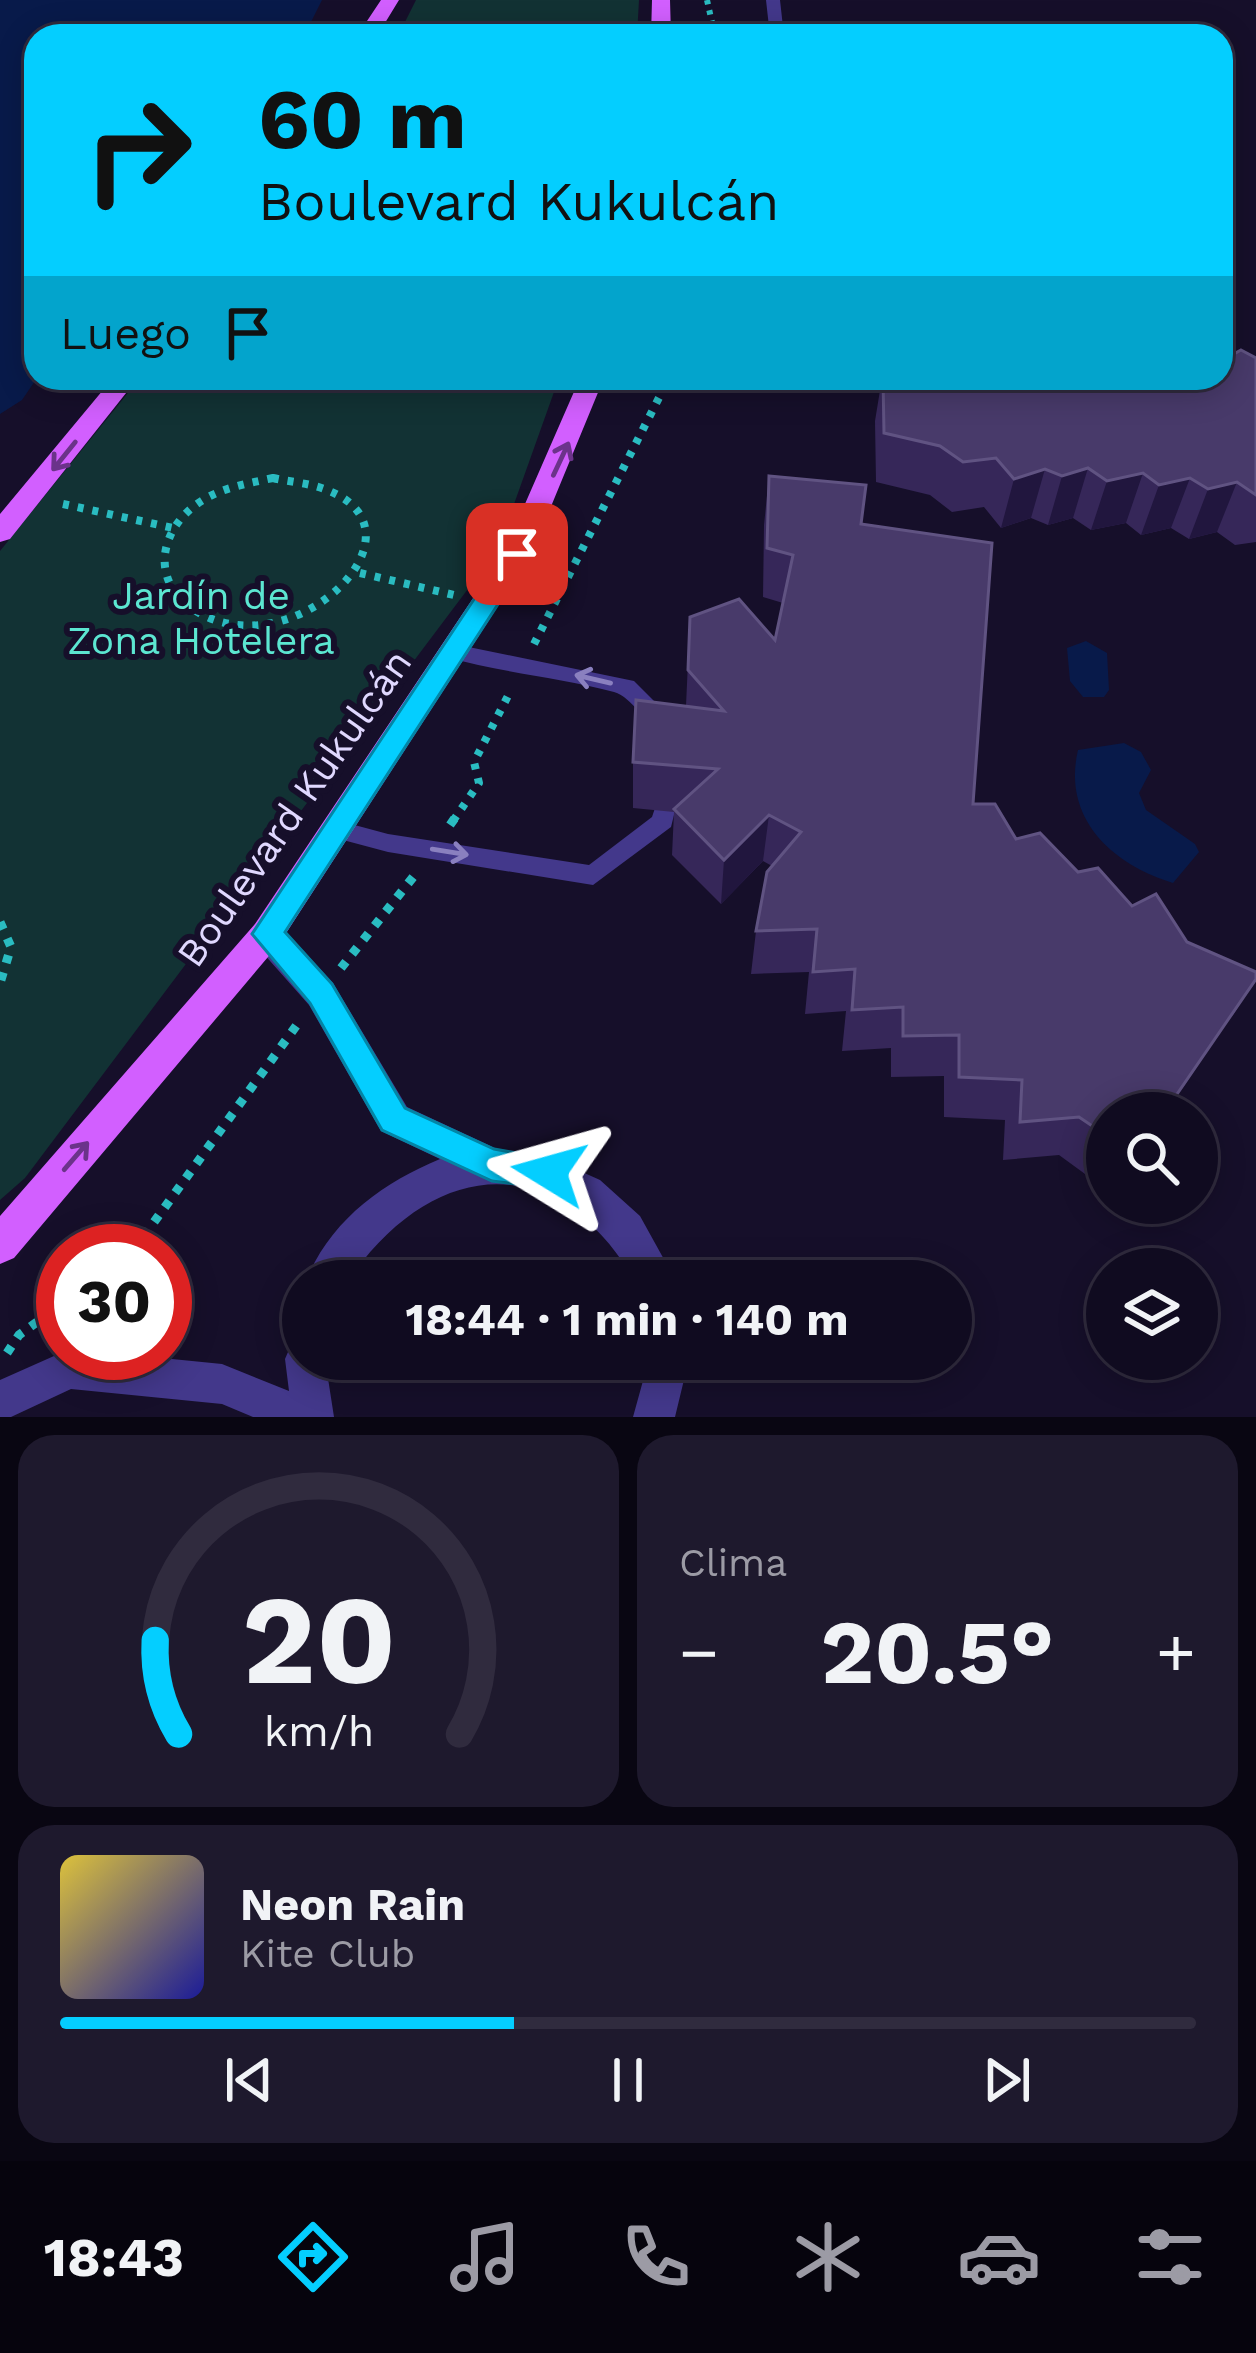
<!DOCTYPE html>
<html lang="es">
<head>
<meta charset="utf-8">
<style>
  body { margin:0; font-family:"Work Sans",sans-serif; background:#1e192d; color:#f1f3f6; height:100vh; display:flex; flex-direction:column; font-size:45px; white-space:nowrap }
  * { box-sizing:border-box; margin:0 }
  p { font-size:39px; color:#9c9ba5 }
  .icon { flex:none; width:66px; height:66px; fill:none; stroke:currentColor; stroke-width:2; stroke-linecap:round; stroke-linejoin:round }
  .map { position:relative; height:1417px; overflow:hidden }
  .sheet { display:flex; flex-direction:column; gap:18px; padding:18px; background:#090612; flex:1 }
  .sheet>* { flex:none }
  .guide { position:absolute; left:24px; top:24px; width:1209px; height:366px; border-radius:36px; box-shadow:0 6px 30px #0003,0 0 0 3px #302b3e; background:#04ceff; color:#111; overflow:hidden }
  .tools { position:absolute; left:1086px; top:1092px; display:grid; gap:24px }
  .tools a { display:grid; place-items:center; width:132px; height:132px; border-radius:50%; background:#100b20; box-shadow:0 6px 30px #0003,0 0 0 3px #302b3e; font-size:60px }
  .speed { position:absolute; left:36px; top:1224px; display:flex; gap:24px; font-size:60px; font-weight:700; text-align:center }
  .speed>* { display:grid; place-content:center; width:156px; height:156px; border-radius:50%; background:#100b20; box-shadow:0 6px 30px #0003,0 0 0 3px #302b3e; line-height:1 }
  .speed .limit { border:18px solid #d22; background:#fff; color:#111 }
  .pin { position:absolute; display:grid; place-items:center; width:102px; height:102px; color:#fff; margin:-51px; border-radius:24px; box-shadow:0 6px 18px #0006 }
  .me { position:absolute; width:132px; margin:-66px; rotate:278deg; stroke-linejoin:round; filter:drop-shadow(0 0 9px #0008) }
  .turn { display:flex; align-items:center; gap:42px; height:252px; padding:0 36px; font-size:54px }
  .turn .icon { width:156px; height:156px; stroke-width:2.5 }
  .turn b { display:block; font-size:84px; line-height:102px }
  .then { display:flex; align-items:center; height:114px; padding:0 36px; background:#0003; gap:24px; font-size:45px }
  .big { font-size:90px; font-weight:700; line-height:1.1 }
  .sheet .card { flex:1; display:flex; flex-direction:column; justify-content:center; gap:18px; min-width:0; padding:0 42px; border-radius:36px; background:#1e192d }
  .sheet .dial { align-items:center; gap:0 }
  .dial svg { height:312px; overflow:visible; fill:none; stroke:#302b3e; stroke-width:7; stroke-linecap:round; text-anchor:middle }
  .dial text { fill:#f1f3f6; stroke:none }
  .song { display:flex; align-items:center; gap:36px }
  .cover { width:144px; height:144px; border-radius:18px; background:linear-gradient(135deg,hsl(50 70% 55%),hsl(240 70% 35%)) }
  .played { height:12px; border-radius:6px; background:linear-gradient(90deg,#04ceff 40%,#302b3e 40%) }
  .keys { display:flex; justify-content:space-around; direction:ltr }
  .heat { display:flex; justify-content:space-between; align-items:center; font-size:66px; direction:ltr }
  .sheet .tiles { flex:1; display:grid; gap:18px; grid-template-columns:1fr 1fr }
  .card:last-child { grid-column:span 2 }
  .trip { position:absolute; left:282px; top:1260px; width:690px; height:120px; border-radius:60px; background:#100b20; box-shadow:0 6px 30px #0003,0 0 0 3px #302b3e; font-weight:700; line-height:120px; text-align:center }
  .menu { display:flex; height:192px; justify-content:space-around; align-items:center; background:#06040d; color:#9c9ba5 }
  .menu .icon { width:84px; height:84px }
  .menu .on { color:#04ceff }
  .menu b { font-size:54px; color:#f1f3f6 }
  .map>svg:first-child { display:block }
  .green { fill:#123234 }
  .water { fill:#081a4a }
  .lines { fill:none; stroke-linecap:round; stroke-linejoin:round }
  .path-far2 { stroke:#2abcc1; stroke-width:6; stroke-dasharray:4.5 6; stroke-linecap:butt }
  .path-far1 { stroke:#2abcc1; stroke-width:8; stroke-dasharray:6 9; stroke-linecap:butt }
  .path { stroke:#2abcc1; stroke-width:9; stroke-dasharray:8 10; stroke-linecap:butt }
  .lane { fill:#43388b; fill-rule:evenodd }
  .street { fill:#43388b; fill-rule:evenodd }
  .primary { fill:#d25fff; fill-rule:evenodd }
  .wall { fill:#362759 }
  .shaded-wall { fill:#21163e }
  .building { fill:#483a6a; stroke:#605382; stroke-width:3 }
  .oneway { stroke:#6b338a }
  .oneway2 { stroke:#8a80bf }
  .route { fill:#04ceff; stroke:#0386a6; stroke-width:3 }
  .labels { text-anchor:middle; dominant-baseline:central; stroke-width:12; stroke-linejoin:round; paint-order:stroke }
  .park-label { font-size:39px; fill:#5ce6d1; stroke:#160f2a }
  .street-label { font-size:39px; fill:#e0d8ff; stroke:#160f2a }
</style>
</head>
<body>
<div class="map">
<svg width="1256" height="1417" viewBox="0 0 1256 1417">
  <rect width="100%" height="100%" fill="#160f2a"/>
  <path class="green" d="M416,0H639L637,36H398Z
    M140,378H559L498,549L25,1178L0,1200V551Z"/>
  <path class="water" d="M0,0H322L304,36H36L37,378L22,400L0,414Z
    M1086,641L1107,653L1109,690L1104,697H1083L1070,681L1067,648Z
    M1124,743L1141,752L1151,770L1139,793L1146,810L1195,844L1199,852L1173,883C1111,864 1062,818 1078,750Z"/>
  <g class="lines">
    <path class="path-far2" d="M707,0L715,36"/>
    <path class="path-far1" d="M273,478C290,482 310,483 327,490C436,532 291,672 194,610C148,580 160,526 203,500C224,487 250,483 273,478Z
      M63,504L173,528
      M360,573L454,595
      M534,644L669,378
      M453,821L479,783L474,762L511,690"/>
    <path class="path" d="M450,825L455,818
      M0,922L11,947L0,983
      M341,968L414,876
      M133,1251L299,1022
      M7,1353L19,1335L63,1303"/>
    <path class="lane" d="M766,0H780L784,36H770Z
      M454,644L634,681L671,718L667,724C644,729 635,698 614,692C559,677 501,673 447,657L444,652Z
      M664,802L672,805L675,811L671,827L593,885L388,852L328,836L325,829L328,822L336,820L388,834L589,865L652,817L656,805Z"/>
    <path class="street" d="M267,919L279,924L333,983L407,1107L497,1149L542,1154L600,1180L640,1216L676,1281H635C556,1146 432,1158 348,1281H306C330,1221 382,1183 440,1159L381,1131L309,1005L255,944L250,934L255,924Z
      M303,1340V1359H325L334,1417H253L222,1404L71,1389L11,1417H0V1380L63,1352L112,1353L222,1364L289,1391L285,1359L291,1345Z
      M649,1359H689L675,1417H633Z"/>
    <path class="primary" d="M381,0H399L377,36H357Z
      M652,0H670L671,36H651Z
      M113,378H138L10,539L0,542V514Z
      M580,378H604L531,555L279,944L14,1258L0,1264V1216L255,924L504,552Z"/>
  </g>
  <path class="wall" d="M1256,358V542L1235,545L1217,532L1189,539L1171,528L1141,535L1126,523L1091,530L1073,518L1048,525L1031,518L1001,528L984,507L952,512L930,495L876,482L875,421L882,378H1221L1225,359Z
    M769,476L861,524L973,804L1016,839L1078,872L1187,942L1256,979L1233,1015L1107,1113V1190L1059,1155L1003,1160L1005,1120L944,1117V1076L891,1077V1048L842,1051L846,1011L805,1014L809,972L751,974L756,931L772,866L763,861L721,904L672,855L674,812L633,808V762L686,706L690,617L775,640L783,603L763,597L764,525Z"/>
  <path class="shaded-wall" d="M1088,468L1073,518L1048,525L1062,476Z
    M1045,469L1031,518L1001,528L1014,479Z
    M1143,473L1126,523L1091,530L1107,481Z
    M1190,478L1171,528L1141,535L1159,485Z
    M1237,482L1217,532L1189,539L1208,489Z
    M769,815L763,861L721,904L724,860Z
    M1256,979L1166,1113H1164Z"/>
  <path class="building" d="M1241,350L1256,358V495L1237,482L1208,489L1190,478L1159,485L1143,473L1107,481L1088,468L1062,476L1045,469L1014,479L996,458L963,462L940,446L884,433L883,378H1221V357L1225,359Z
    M769,476L866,485L861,524L992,543L973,804H995L1016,839L1040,833L1078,872L1098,868L1132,906L1156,894L1187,942L1256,972V979L1164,1113H1107V1136L1079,1117L1020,1122L1022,1080L959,1077V1035L903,1036V1007L852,1010L855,969L813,972L817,929L756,931L767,872L801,832L769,815L724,860L674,809L718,769L633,762L636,700L724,711L688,670L690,617L739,599L775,640L793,555L767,548Z"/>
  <defs><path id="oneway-shaft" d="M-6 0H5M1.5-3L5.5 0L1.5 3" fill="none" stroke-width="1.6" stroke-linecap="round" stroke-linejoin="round" transform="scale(3)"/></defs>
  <g class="oneway">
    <use href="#oneway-shaft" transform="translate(64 456) rotate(129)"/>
    <use href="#oneway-shaft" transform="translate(561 459) rotate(-65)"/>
    <use href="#oneway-shaft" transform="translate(76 1156) rotate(-49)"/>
  </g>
  <g class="oneway2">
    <use href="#oneway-shaft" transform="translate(593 679) rotate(-167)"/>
    <use href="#oneway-shaft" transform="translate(450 852) rotate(9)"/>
  </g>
  <path class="route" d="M517,545L526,548V561L285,932L332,984L405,1108L494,1149L561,1161L566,1172L561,1184L549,1188L492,1181L382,1130L310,1003L252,934L508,548Z"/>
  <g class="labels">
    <g class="park-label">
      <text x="201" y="595">Jardín de<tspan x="201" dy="45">Zona Hotelera</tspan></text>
    </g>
    <g class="street-label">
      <text transform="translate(294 808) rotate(-55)">Boulevard Kukulcán</text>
    </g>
  </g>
</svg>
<div class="tools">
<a><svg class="icon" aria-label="search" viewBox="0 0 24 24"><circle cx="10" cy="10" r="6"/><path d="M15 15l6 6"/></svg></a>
<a><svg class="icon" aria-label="layers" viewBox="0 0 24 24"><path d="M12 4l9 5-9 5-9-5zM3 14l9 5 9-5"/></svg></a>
</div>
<div class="speed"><div class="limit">30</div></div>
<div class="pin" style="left:517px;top:554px;background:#d93025"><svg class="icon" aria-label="arrive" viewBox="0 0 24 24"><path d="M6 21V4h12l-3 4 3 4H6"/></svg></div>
<svg class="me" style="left:549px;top:1172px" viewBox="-20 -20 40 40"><path d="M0-17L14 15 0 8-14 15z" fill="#04ceff" stroke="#fff" stroke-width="4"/></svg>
<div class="trip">18:44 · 1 min · 140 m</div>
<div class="guide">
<div class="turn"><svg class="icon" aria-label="right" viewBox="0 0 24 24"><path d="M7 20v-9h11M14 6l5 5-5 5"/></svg><div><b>60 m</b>Boulevard Kukulcán</div></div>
<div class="then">Luego<svg class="icon" aria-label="arrive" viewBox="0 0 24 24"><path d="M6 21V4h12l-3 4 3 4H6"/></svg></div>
</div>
</div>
<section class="sheet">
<div class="tiles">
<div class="card dial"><svg viewBox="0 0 100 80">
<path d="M14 69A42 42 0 1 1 86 69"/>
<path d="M14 69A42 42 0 0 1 8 45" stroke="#04ceff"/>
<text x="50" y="56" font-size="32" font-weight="700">20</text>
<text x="50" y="72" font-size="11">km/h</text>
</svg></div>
<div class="card"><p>Clima</p>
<div class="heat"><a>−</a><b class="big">20.5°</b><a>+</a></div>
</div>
<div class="card">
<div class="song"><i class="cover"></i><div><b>Neon Rain</b><p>Kite Club</p></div></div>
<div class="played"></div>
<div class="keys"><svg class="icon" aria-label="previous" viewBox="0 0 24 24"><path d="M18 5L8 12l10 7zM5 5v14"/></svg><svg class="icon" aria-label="pause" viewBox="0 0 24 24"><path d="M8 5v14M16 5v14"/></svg><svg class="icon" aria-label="next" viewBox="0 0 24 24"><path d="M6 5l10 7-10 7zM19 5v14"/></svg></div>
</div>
</div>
</section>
<nav class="menu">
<b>18:43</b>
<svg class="icon on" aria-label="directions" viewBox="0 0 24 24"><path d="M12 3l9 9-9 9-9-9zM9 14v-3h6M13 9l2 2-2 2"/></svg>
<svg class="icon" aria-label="music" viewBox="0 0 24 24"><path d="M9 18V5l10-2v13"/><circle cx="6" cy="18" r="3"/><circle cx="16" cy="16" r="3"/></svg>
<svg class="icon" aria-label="phone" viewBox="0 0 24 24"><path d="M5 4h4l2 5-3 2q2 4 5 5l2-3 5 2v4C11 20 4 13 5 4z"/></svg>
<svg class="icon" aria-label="climate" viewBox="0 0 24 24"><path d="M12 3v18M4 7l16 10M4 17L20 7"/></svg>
<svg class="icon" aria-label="car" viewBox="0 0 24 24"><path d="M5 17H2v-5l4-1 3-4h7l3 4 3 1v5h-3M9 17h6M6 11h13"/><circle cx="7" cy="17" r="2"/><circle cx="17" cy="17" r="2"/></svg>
<svg class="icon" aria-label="filters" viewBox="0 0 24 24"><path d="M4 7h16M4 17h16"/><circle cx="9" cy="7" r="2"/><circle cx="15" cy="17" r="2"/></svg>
</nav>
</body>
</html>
